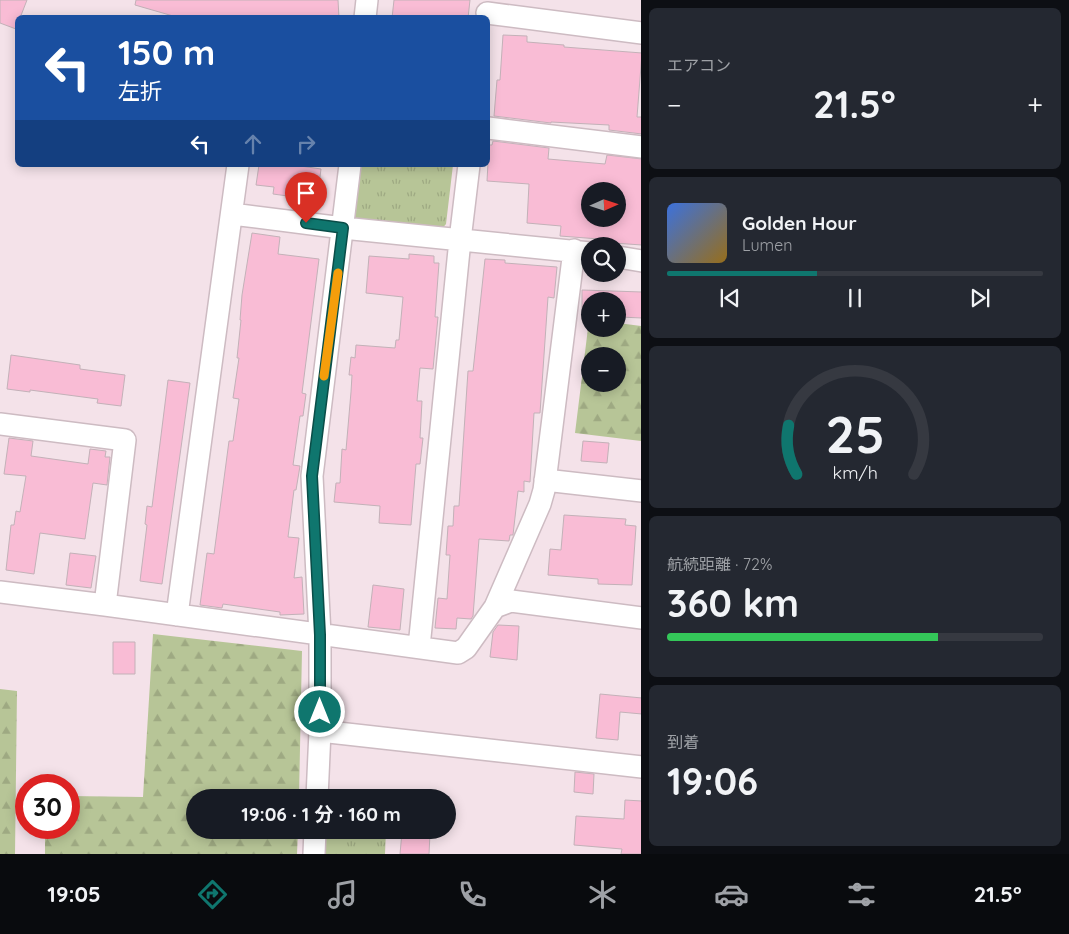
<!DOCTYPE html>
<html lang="ja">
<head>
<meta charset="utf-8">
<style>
  body { margin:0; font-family:Quicksand,"Noto Sans JP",sans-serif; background:#242831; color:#f1f3f6; height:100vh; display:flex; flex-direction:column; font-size:19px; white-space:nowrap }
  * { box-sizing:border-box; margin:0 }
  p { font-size:16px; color:#9ea1a6 }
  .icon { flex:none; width:28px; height:28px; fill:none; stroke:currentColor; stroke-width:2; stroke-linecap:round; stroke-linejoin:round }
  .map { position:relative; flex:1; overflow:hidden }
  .side { display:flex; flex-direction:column; gap:8px; padding:8px; background:#0d0f14; width:428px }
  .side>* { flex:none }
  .hud { position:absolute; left:15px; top:15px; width:475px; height:152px; border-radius:8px; box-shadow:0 2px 12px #0003; background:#1a4fa0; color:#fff; overflow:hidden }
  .needle { width:32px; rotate:87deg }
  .controls { position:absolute; left:581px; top:182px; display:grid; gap:10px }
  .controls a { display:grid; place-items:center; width:45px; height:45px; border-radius:50%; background:#171b24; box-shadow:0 2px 12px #0003; font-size:25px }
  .speed { position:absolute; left:15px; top:774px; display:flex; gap:10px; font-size:25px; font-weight:700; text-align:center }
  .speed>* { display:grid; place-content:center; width:65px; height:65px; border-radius:50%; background:#171b24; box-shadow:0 2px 12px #0003; line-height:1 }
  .speed .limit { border:8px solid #d22; background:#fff; color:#111 }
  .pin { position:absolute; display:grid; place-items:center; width:42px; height:42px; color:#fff; margin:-51px -21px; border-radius:50% 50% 50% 0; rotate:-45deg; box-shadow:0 0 5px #0007 }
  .pin .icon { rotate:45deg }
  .me { position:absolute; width:55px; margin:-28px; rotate:0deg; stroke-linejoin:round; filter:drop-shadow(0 0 4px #0008) }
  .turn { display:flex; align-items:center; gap:18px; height:105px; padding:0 20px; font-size:22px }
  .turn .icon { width:65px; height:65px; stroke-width:2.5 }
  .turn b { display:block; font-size:35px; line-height:42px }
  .lanes { display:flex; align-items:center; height:48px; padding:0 20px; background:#0003; justify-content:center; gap:25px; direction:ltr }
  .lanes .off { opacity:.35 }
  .big { font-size:38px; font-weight:700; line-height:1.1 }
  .side .tile { flex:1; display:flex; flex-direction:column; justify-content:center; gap:8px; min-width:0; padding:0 18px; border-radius:8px; background:#242831 }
  .side .dial { align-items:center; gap:0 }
  .dial svg { height:130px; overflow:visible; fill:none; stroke:#363941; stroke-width:7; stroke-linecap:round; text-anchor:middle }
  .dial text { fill:#f1f3f6; stroke:none }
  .song { display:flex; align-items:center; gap:15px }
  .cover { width:60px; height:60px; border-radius:8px; background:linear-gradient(135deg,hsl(220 70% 55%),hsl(40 70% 35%)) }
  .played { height:5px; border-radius:2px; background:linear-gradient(90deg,#0f766e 40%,#363941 40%) }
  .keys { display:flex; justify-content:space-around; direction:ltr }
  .heat { display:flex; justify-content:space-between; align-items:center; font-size:28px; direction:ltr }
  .charge { height:8px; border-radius:4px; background:linear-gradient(90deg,#34c759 72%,#363941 0) }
  .trip { position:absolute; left:186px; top:789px; width:270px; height:50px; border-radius:25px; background:#171b24; box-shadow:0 2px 12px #0003; font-weight:700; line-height:50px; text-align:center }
  .tab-bar { display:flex; height:80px; justify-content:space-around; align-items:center; background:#090b0e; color:#9ea1a6 }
  .tab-bar .icon { width:35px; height:35px }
  .tab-bar .selected { color:#0f766e }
  .tab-bar b { font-size:22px; color:#f1f3f6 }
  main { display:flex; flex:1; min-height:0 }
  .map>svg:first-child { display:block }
  .forest { fill:url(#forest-firs); fill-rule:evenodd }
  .park { fill:url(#park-tufts) }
  .building { fill:#f9bcd5; stroke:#c3b1b8; fill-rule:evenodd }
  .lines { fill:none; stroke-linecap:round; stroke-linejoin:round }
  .minor-casing { stroke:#cdbbc2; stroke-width:24 }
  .minor { stroke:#fff; stroke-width:21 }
  .route-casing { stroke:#0a4d48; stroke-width:12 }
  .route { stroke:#0f766e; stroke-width:9 }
  .slow { stroke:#f59e0b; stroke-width:9 }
</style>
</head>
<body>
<main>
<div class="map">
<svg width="642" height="854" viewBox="0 0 642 854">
  <defs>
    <pattern id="forest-firs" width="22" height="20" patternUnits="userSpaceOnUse" patternTransform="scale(1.25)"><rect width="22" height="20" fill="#b7c597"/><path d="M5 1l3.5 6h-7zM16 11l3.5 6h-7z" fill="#9ea982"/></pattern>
    <pattern id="park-tufts" width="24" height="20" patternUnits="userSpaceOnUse" patternTransform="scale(1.25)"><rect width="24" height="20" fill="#b7c597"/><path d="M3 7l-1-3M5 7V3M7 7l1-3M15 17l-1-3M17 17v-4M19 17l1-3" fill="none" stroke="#9ea982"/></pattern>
  </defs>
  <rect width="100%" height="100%" fill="#f4e2e9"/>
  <path class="forest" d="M589,320L590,329H618V323L641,326V441L575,433ZM590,356H618V384H590Z
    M153,634L302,651L299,797L195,798V830H298L297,854H45V828H69V796L143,797Z
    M0,689L17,691L15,854H0Z"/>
  <path class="park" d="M360,165H453L446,224L440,231L354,222Z
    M325,830H386L385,854H324Z"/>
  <path class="building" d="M0,0H27L20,18H18L16,29L0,23Z
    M136,0H338L339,18H180L135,5Z
    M394,0H470L468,18H392Z
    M503,35L527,36V42L564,45V47L642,53L637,117H642V134L609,130V125L551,122V123L494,116L497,80H500Z
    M493,141L549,148L548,159L605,164L607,155L642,159V245L599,242V239L560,236L561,226L527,223L529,184L487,181L489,145H492ZM590,191H618V219H590Z
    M259,165H294L321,169L317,200L273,194L274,187L256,185Z
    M252,233L280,237L278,254L319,259L302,393L306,394L303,416H300L293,465L300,466L296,490H294L288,537L299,538L294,578L302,577L304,614L280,615V612L223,604L222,608L200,605L207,553L214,554L229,441H233L239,399L233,398L239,358H237L241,320H240L242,295Z
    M409,254L434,256V263H439L435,317H438L433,369L420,368L417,401H422L420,438H423L420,464H416L411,525L379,523L380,506L334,502L336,483H340L342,449L346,450L351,392L352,375H349L351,357L355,358L356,345L395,348L396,340H399L403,297L366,293L369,256L409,259Z
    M485,259L505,260V263L557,267L554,298L548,297L540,413H534L530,482L524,481V492L518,491L513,535H510L509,541L479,539L473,616L471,619L457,618L456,629L435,628L438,598L447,599L450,555H446L448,526H453L454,506H459L468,371H473Z
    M582,290L642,292V318L620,317V314H618V301H590V313H582Z
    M11,355L80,365V369L125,375L121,406L97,403L98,399L30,390V392L7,389Z
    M168,380L190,383L162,584L140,581L147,525L145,524L147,506L152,507Z
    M9,438L33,441L31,456L88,464L90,449L106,451L105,457H110L107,485L93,483L85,539L40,533L34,574L6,570L11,525H14L16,511L20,512L26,476L4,474Z
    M583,441L609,443L607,463L581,461Z
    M564,515L626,519L625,525L636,526L632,585L598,584V579L548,575L550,549L561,550Z
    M70,553L96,556L91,588L66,585Z
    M373,585L404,589L400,630L368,627Z
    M498,625L519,626L517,660L490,657L493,632Z
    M113,642H135V674H113Z
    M600,694L642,698V714L620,712L618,740L596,738Z
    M575,772L594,774L593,794L574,792Z
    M625,800L642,801V854H621L622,849L574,845L576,816L624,819Z
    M402,832L430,834L429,854H400Z"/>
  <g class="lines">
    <g class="minor-casing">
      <path id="minor" d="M487,13L642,33
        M365,18L367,0
        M488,128L642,147
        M232,214L343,228L590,253
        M618,257L642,261
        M0,424L125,440L105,605
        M545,480L642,491
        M0,592L105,605L458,653L466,648L495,607L540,504L544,490L574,250
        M495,607L511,601L642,618
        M177,615L238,165
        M419,647L460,240L469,165
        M320,731L642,767
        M317,798L320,731V635L312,476L350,165
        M314,854L315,830"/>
    </g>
    <use href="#minor" class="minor"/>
  </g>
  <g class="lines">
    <g class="route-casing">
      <path id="route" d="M306,223L343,228L312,476L320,635V712"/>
    </g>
    <use href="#route" class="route"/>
    <path class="slow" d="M324,376L338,273"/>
  </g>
</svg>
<div class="controls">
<a><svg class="needle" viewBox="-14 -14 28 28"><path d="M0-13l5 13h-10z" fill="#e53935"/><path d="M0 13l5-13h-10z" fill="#9ea1a6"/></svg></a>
<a><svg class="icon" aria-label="search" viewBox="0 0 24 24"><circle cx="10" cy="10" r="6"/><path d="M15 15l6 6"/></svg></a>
<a>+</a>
<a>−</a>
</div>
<div class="speed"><div class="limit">30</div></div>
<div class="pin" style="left:306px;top:223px;background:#d93025"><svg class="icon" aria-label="arrive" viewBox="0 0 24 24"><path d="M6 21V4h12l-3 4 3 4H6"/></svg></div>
<svg class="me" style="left:320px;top:712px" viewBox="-20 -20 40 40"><circle r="17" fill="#0f766e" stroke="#fff" stroke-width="3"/><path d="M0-11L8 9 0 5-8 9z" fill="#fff"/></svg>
<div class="trip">19:06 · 1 分 · 160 m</div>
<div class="hud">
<div class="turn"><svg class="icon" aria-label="left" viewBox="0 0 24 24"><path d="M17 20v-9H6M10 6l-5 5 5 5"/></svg><div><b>150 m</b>左折</div></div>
<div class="lanes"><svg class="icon" aria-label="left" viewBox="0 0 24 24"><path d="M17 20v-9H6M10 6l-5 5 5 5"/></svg><svg class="icon off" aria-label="ahead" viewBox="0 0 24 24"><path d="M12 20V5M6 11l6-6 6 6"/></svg><svg class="icon off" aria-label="right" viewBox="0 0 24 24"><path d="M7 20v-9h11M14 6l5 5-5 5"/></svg></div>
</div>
</div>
<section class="side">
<div class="tile"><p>エアコン</p>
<div class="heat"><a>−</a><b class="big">21.5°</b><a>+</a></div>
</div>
<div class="tile">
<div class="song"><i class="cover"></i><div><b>Golden Hour</b><p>Lumen</p></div></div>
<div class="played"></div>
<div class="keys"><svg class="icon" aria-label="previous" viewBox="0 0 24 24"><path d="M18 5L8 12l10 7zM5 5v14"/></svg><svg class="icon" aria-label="pause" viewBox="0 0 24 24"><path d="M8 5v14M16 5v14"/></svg><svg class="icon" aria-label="next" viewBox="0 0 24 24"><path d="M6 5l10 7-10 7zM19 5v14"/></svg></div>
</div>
<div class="tile dial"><svg viewBox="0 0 100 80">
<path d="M14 69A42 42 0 1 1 86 69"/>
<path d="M14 69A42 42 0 0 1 9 39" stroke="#0f766e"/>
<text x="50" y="56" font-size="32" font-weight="700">25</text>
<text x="50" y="72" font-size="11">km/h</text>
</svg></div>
<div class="tile"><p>航続距離 · 72%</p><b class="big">360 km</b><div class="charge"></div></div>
<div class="tile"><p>到着</p><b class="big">19:06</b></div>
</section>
</main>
<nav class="tab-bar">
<b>19:05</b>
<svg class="icon selected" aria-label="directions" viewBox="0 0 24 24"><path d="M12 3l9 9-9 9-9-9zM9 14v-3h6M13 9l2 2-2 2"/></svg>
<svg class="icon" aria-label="music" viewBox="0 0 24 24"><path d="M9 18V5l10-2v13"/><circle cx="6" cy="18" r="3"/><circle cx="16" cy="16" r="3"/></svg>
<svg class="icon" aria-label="phone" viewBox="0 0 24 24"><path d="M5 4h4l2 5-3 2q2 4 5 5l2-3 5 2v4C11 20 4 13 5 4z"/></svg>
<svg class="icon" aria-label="climate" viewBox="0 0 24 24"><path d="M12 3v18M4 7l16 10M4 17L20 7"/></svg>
<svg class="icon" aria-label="car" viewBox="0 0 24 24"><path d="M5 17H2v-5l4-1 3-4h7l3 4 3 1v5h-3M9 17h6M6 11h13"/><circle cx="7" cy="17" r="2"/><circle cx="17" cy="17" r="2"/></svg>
<svg class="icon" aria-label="filters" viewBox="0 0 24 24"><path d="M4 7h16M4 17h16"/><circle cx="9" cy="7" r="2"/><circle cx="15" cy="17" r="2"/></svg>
<b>21.5°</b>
</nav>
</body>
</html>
